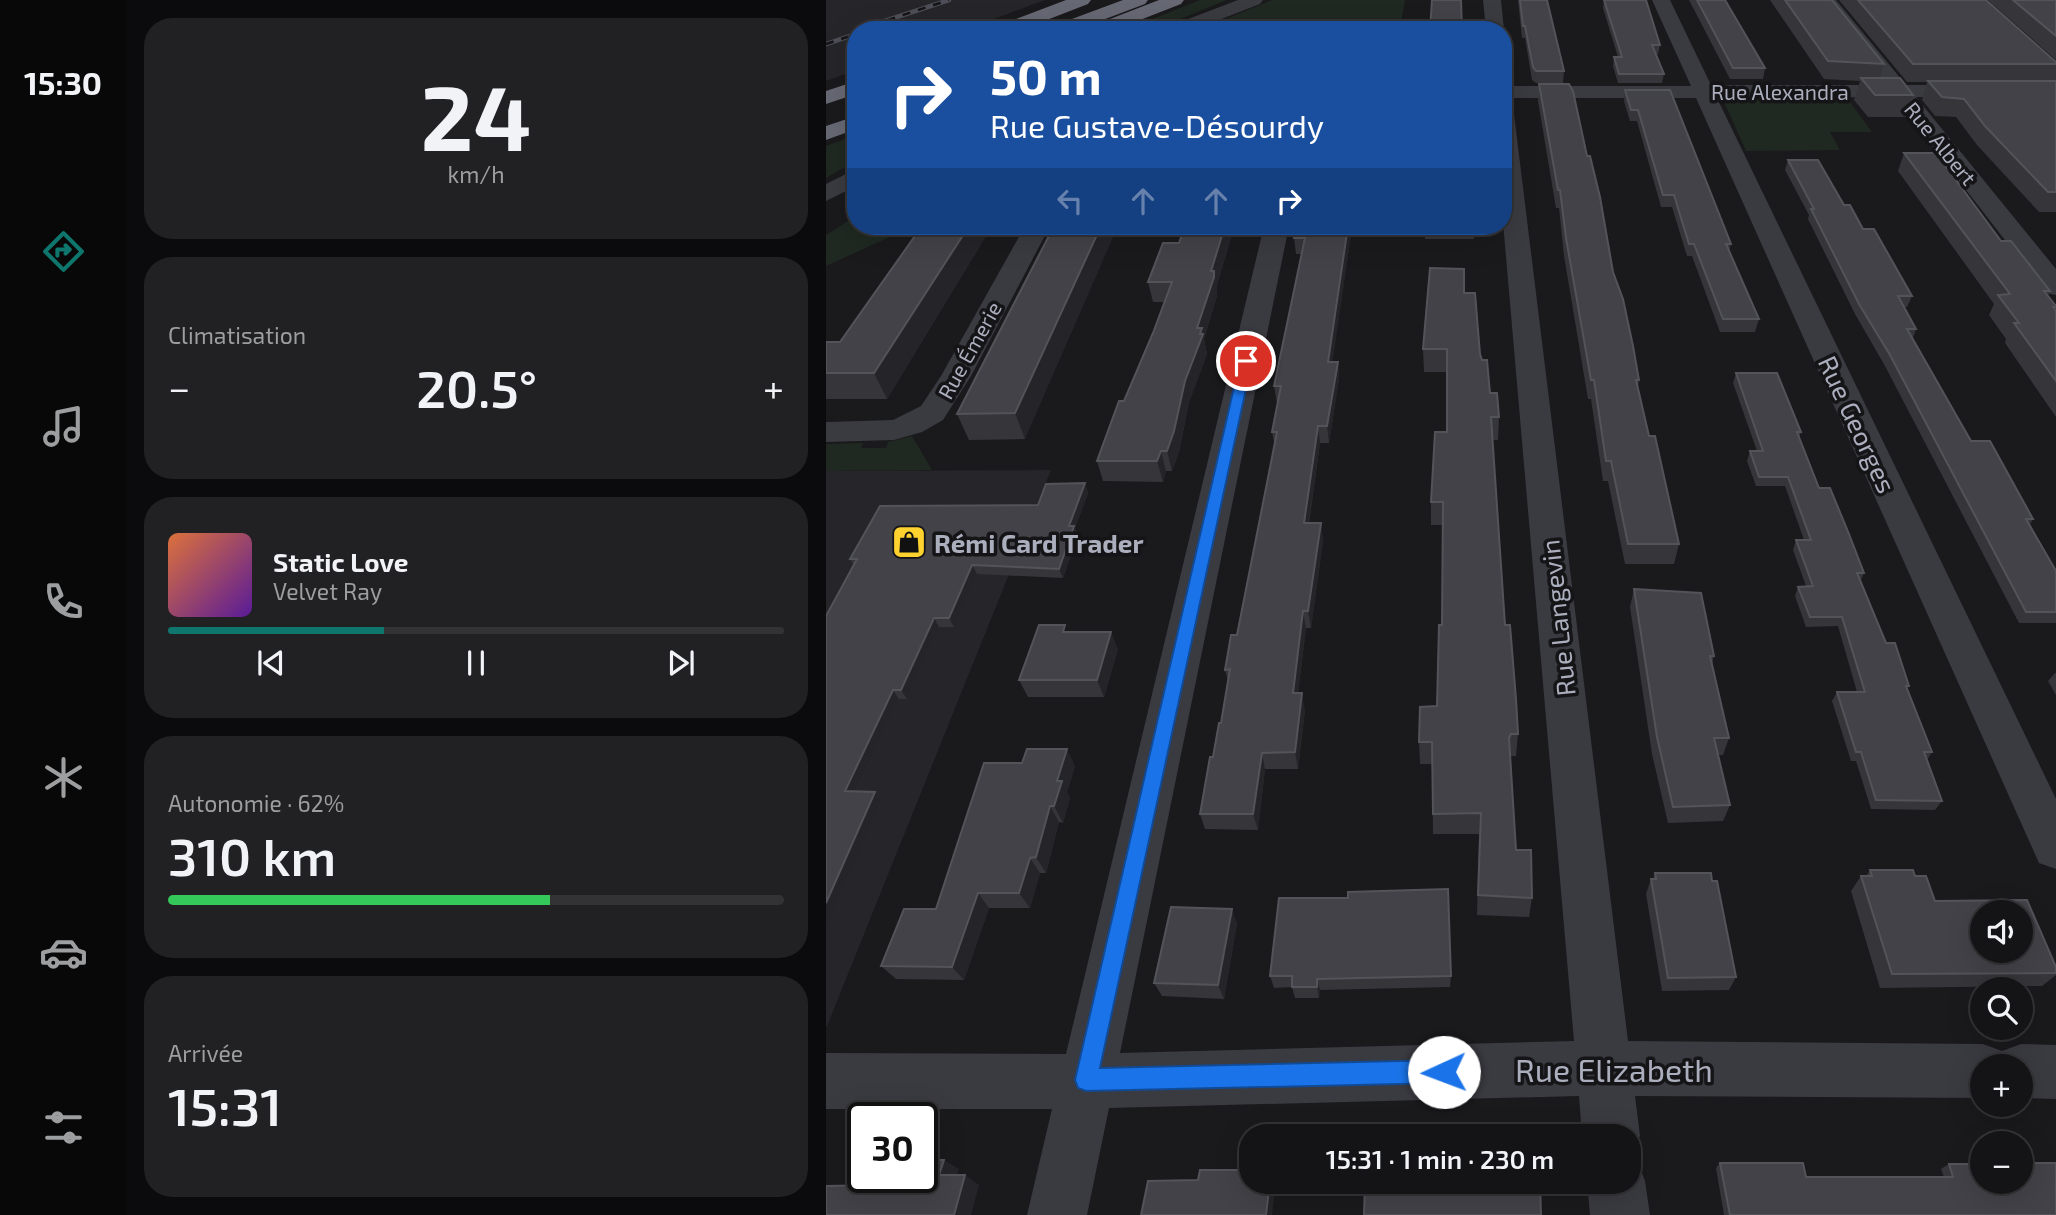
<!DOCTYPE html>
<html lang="fr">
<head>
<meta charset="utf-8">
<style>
  body { margin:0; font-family:"Exo 2",sans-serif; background:#212022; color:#f1f3f6; height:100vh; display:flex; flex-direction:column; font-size:26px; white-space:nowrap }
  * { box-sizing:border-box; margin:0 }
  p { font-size:23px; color:#9d9ea0 }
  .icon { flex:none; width:38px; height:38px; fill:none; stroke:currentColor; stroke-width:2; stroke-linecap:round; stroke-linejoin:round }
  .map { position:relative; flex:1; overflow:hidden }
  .panel { display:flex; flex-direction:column; gap:18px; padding:18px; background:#0b0a0c; width:700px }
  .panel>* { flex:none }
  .guide { position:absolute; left:21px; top:21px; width:665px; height:214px; border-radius:28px; box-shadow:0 7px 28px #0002,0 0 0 2px #333234; background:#1a4fa0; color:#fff; overflow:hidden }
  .buttons { position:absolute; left:1144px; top:900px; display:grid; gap:14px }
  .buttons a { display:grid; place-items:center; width:63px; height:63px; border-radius:50%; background:#141315; box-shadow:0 7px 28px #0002,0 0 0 2px #333234; font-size:35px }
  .speed { position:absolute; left:21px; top:1102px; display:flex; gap:14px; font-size:35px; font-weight:700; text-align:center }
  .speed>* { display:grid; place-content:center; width:91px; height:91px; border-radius:50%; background:#141315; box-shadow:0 7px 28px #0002,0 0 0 2px #333234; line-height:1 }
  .speed .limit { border:4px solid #111; border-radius:10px; background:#fff; color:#111 }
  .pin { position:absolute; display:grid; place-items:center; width:60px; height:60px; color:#fff; margin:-30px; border:4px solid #fff; border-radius:50%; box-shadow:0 2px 7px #0007 }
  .me { position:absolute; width:77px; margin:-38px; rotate:268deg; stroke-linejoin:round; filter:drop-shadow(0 0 5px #0008) }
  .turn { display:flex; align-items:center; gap:24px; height:147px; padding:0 28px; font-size:32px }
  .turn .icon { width:91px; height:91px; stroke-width:2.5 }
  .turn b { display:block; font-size:49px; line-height:60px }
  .lanes { display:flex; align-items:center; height:66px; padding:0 28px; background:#0003; justify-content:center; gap:35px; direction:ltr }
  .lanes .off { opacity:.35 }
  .big { font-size:52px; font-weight:600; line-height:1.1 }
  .panel .card { flex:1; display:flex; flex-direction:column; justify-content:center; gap:10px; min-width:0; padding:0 24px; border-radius:28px; background:#212022 }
  .panel .dial { align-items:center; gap:0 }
  .dial b { font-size:91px; line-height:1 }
  .song { display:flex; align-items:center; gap:21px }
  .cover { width:84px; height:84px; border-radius:10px; background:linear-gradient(135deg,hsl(20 70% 55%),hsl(270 70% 35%)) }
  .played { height:7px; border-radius:4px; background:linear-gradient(90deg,#0f766e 35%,#333234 35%) }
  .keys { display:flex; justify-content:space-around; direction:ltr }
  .heat { display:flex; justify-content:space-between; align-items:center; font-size:38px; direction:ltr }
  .charge { height:10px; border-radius:5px; background:linear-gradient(90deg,#34c759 62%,#333234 0) }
  .trip { position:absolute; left:413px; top:1124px; width:402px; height:70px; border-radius:28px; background:#141315; box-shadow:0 7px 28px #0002,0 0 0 2px #333234; font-weight:600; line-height:70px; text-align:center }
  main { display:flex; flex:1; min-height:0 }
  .dock { display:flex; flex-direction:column; width:126px; justify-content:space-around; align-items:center; background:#080808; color:#9d9ea0 }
  .dock .icon { width:49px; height:49px }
  .dock .selected { color:#0f766e }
  .dock b { font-size:32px; color:#f1f3f6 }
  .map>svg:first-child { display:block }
  .built { fill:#262529 }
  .green { fill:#1f2821 }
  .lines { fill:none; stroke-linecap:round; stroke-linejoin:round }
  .minor { fill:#3a3a41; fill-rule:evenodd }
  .tertiary { fill:#3a3a41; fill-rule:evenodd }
  .motorway { fill:#666873; fill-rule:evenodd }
  .rail-casing { stroke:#4d4e57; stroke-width:4.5 }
  .rail { stroke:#151417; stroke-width:2.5; stroke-dasharray:8; stroke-linecap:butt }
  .wall { fill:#36353a }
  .shaded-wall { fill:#252428 }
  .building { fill:#424248; stroke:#53535a; stroke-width:2; fill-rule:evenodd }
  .route { fill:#1a73e8; stroke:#114b97; stroke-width:2 }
  .labels { text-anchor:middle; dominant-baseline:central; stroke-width:7; stroke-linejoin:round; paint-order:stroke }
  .far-street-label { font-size:21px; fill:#abaebd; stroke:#151417 }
  .street-label { font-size:26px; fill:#abaebd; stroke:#151417 }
  .poi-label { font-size:26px; font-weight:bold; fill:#abaebd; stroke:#151417; text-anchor:start }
  .near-street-label { font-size:32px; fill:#abaebd; stroke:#151417 }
</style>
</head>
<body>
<main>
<nav class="dock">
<b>15:30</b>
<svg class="icon selected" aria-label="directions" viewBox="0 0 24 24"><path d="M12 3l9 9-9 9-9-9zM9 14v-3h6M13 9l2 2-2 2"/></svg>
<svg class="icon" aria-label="music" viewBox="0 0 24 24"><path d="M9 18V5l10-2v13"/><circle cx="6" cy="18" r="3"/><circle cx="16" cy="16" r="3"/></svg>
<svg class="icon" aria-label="phone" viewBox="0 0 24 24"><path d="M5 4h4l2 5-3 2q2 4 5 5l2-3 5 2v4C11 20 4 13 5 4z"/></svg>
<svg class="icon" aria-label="climate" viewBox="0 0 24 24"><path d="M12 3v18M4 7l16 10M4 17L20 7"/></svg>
<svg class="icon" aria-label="car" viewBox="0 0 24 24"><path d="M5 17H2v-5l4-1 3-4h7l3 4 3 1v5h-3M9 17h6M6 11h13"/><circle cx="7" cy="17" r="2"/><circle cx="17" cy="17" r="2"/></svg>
<svg class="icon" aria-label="filters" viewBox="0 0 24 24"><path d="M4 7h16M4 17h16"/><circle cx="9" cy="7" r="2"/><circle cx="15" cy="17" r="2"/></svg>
</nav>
<section class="panel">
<div class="card dial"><b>24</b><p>km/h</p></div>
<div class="card"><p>Climatisation</p>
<div class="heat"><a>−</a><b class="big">20.5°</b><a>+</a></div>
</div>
<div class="card">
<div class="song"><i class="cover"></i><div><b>Static Love</b><p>Velvet Ray</p></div></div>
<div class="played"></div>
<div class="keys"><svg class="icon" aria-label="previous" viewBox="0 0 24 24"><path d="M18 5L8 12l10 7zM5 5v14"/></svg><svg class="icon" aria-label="pause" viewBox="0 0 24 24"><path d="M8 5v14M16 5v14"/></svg><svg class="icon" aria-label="next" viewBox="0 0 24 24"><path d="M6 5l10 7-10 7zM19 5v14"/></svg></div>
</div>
<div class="card"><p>Autonomie · 62%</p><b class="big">310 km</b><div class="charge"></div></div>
<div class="card"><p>Arrivée</p><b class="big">15:31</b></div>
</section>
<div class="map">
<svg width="1230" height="1215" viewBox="0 0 1230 1215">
  <rect width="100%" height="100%" fill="#1a191c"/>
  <path class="built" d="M0,0H219L138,30H30V70L0,81Z
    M225,470L1,1026H0V471Z"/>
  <path class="green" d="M374,0H401L327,30H299Z
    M446,0H579L574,30H373Z
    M910,99H1022L1046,132H1004L1014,150L920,151L899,104Z
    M30,135V161L0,178V146Z
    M30,216V226H88L0,266V235Z
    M86,436L106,470L0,471V444L37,443L35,448H60L62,442Z"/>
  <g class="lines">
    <path class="minor" d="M657,0H675L678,30L677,31L660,30Z
      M826,0H844L885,85H1058L992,0H1010L1080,85H1230V97H1090L1230,269V295L1220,293L1068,97L891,98L1230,799V869L1213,863L870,98H686L802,1041L1157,1044L1176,1051L1195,1044L1230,1045V1099L1195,1098V1066H1157V1098L809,1096L814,1136L803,1157V1136H756L753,1096L283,1108L261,1215H201L226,1109H0V1053L240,1054L438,226H463L294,1053L748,1041L677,222V86H865Z
      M493,24L499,25L502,30H484L487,25Z
      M199,226H224L145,376L117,420L96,432L68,440L0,442V422L67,420L95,406L115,376Z
      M803,1157L811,1160L819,1181L824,1215H764L761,1181H803Z"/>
    <path class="tertiary" d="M412,0H437L434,4L367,30H341L344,26Z
      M30,169V186L0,201V184Z"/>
    <path class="motorway" d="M240,0H265L262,4L195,30H169L172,26Z
      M297,0H322L319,4L250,30H224L227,26Z
      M333,0H358L355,4L296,27H284L281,23L284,19Z
      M30,81V94L0,104V91Z
      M30,116V129L0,140V126Z"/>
    <g class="rail-casing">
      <path id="rail" d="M31,30L123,0
        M0,44L30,34"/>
    </g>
    <use href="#rail" class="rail"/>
  </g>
  <path class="wall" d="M692,0H721L738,71L737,83H710L706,80L699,38H696Z
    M778,0L834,45L832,54H830L838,74L836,83H792L787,66L788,57H792L777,8Z
    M863,0H899L939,68L937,79H904Z
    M944,0H1006L1058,64L1054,78L1087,95L1080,117H1042L1028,100L1034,81L998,79Z
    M1013,0H1160L1230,62V212H1213L1151,145L1130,117L1109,116L1096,100L1101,82H1081Z
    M1162,0H1230V60Z
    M713,84L787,272L813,380L812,387L823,436L853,544L848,564H799L782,481H777L765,399H762L738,256L733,208H730L712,101Z
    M799,90L905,244L903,251L933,319L929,332H894L866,256H861L846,207H835L811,121H804L798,101Z
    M1078,153L1175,241L1224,291L1222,296L1230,306V417L1179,343L1180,339L1163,315L1168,304L1072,171Z
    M962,160L1018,205L1086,296L1081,307H1078L1090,329L1087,338L1145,441L1207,519L1203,526L1230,571V623H1193L1059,366L1029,314L982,219L983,215L959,170Z
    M96,226H166L61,399H0V342H14Z
    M228,226L199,439L143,440L131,414Z
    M359,226H411L410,231H407L391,285V296L378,339L381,354L363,402L353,452L346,471H340L337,482L277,481L271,461L298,401L327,333L338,302H327L322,282L353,243Z
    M599,226H648V239H599Z
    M525,235L506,362H512L513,379L503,443H494L483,523H495L497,541L485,628H480L472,693L479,710L472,769H439L432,830L379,829L374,814L395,723L402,681L399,670L411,635L449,447L446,432L452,403H451L448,386L475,254H470L468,238Z
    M638,293L664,393L673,417L672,440H666L679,625L692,734L690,756H684L690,850L706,898L703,917L651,915L653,834H607L606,764H594L593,742L611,706L616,625L617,525H605V502L620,432L621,372H598L597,349Z
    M910,373L975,432L973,438L993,488L1038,573L1035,580L1060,643L1083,686L1081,689L1106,752L1101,760L1116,801L1109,810L1045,809L1030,761H1025L1006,701L1011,692H1031L1012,626L980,627L969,596L972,587L980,586L967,550L970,540H978L959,486H930L921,461L924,451H931L907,383Z
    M259,483L262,493L249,528L252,535L237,578L151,574L128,627H113L81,699H73L30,792H49L56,801L0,928L28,566L24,559L212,505Z
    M808,589L888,656L886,664L903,738L897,755H892L904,805L897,821L842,823L826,754L804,607Z
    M242,632L292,649L278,697H202L193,680Z
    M1229,673H1230V695L1222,681Z
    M196,763L249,766L241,792L244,798L237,823L233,822L220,873H214L204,908H163L138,980L70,979L55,966L110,909Z
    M1044,870L1089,876L1109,901L1230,967V975L1216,986L1054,988L1025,891L1035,876H1040Z
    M829,873L910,977L903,990L836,991L820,894L825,879H827Z
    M411,923L398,999L336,996L328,983Z
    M444,976H625L624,987L494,990L493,998H469L466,987L448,988Z
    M894,1163L980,1177H1118L1115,1169L1123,1164L1230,1215H898L890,1168Z"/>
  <path class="shaded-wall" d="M143,226H166L61,399L48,373Z
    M275,226H292L199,439L189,413Z
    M399,226H406L407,231L391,285V296L378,339L381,354L363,402L353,452L346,471L341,451L385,271Z
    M522,226H524L525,235L504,379L502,362Z
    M512,362L513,379L503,443L501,426Z
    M492,426L494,443L480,541L478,523Z
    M335,451L340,471L337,482L331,461Z
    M259,483L262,493L249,528L252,535L237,578L233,569L243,526Z
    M495,523L497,541L485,628L482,611Z
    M146,565L151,574L128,627L123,618Z
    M477,611L480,628L470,710L467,693Z
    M108,618L113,627L81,699L75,690Z
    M285,632L292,649L278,697L271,680Z
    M67,690L73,699L26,800L19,791Z
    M476,693L479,710L472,769L469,752Z
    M241,749L249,766L241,792L244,798L237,823L228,806L231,781Z
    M436,753L439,769L432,830L427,814Z
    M49,792L56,801L0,928V903Z
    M224,806L233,822L220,873L210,857Z
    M204,858L214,873L204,908L193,893Z
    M152,893L163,908L138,980L126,967Z
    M406,909L411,923L398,999L392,985Z
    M491,979L494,990L493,998L491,987Z
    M118,1160L133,1169L128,1184L113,1175Z
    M139,1175L153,1185L145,1215H128Z
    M444,1181H450L446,1215H440Z"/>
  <path class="building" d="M606,0H635L636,30H604Z
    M694,0H721L738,71H710L707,67L699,26H697Z
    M778,0H820L834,45H826L838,74H793L788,57H796Z
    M871,0H899L939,68H907Z
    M959,0H1006L1058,64L1002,61Z
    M1032,0H1160L1230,62V64H1087Z
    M1187,0H1230V36Z
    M1035,78H1074L1087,95H1049Z
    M1102,81H1230V192H1222L1159,126L1138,99L1116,97Z
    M713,84H743L747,91L761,156H764L774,197L787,272L797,299L807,346L813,380H810L823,436H829L853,544H802L785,461H780L768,380H765L740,238L734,190H732Z
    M799,90H844L905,244H900L933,319H897L868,244H863L848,195H837L812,110H805Z
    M1078,153H1110L1175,241H1185L1224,291H1218L1230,306V307H1227L1230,311V381L1188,323H1193L1172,295L1184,294Z
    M962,160H992L1018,205H1024L1037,229H1048L1086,296H1072L1090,329H1081L1145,441H1164L1207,519H1200L1230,571V612H1200L1064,355L1033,304L985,209H988Z
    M96,226H143L48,373H0V342H14Z
    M228,226H275L189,413L131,414Z
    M359,226H399L385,271H388V277L371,328H376L374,334H377L359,381L348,431L341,451H335L331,461H271L293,401H298L327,333L346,282H322L337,243H353Z
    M472,226H522L502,362H512L501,426H492L478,523H495L482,611H477L467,693H476L469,752L436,753L427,814H374L384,757H387L393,723H395L404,669L399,670L405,635H411L451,432H446L455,386H448L479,238H468Z
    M604,268L638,269V293H649L654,354L656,360H661L664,393H671L673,417H665L679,625H684L690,699L692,734H685L683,738L690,850H705L706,898L652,895L655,813L607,814L606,742H593L594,707L611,706L613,625H616L617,502H605L609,432H621V349H597Z
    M910,373H951L975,432H971L993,488H1004L1023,534L1038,573H1031L1060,643H1069L1083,686H1080L1106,752H1098L1116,801L1050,800L1035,752H1030L1011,692H1039L1016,617H984L972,587L987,586L970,540H985L962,477H933L924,451H937Z
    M259,483L243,526H248L233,569L146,565L123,618H108L75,690H67L19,791L49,792L0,903V616L31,559H24L54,506L212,505L220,484Z
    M808,589L875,593L888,656H884L903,738H888L904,805L847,807L831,737Z
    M213,625H239L237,632H285L271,680H193Z
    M201,749H241L231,781H236L228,806H224L210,857L204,858L193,893H152L126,967L55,966L78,909H110L158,763H196Z
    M1044,870H1087L1089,876H1100L1109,901L1201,900L1230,967V973L1066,974L1035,876H1046ZM1157,912H1195V950H1157Z
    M829,873H885L886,881H891L910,977L842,978L825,879H830Z
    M622,889L625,976L491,979V987H466V976H444L453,898H522V892Z
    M345,907L406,909L392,985L328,983Z
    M96,1160H118L113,1175H139L128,1215H0V1186L51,1185L53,1178H96Z
    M894,1163H977L980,1177H1127L1123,1164H1157V1181H1195V1163H1230V1215H904Z
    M374,1170H425V1181H444L440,1215H315L322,1181L372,1180Z
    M539,1181H714L715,1215H538Z"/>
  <path class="route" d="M420,357L426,361L274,1068L618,1060L626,1064L629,1072L626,1080L618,1083L260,1091L252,1088L249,1080L414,361Z"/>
  <defs>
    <g id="shop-square" transform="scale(1.75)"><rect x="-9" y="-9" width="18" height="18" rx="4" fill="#ffd22f" stroke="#151417"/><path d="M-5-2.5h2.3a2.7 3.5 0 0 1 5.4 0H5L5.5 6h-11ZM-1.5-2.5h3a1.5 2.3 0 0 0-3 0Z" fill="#111"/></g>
  </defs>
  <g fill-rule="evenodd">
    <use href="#shop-square" x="83" y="542"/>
  </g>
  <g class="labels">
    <g class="far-street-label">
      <text x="954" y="91">Rue Alexandra</text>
      <text transform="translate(1115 143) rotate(51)">Rue Albert</text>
      <text transform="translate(143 350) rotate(-61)">Rue Émerie</text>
    </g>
    <g class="street-label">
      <text transform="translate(1032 424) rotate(65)">Rue Georges</text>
      <text transform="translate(731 618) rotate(-96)">Rue Langevin</text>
    </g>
    <g class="poi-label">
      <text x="108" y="542">Rémi Card Trader</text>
    </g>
    <g class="near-street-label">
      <text x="788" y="1069">Rue Elizabeth</text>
    </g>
  </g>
</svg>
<div class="buttons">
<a><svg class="icon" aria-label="sound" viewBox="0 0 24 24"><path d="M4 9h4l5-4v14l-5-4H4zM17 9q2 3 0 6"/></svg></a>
<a><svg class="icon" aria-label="search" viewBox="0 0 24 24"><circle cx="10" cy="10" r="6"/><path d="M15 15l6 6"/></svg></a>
<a>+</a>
<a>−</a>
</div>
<div class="speed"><div class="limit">30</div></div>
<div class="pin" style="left:420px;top:361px;background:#d93025"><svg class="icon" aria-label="arrive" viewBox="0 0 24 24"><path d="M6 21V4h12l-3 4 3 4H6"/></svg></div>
<svg class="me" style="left:618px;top:1072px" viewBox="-20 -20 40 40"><circle r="19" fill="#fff"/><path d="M0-13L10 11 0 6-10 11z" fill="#1a73e8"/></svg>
<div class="trip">15:31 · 1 min · 230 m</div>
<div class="guide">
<div class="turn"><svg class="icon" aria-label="right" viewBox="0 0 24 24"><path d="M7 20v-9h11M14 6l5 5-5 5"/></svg><div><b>50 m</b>Rue Gustave-Désourdy</div></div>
<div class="lanes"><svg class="icon off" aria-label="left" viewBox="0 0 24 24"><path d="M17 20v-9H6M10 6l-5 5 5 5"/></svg><svg class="icon off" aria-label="ahead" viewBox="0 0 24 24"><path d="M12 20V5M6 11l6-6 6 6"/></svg><svg class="icon off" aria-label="ahead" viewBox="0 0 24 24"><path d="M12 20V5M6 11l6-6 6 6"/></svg><svg class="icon" aria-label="right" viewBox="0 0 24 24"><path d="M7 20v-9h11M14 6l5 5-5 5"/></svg></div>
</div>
</div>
</main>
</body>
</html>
